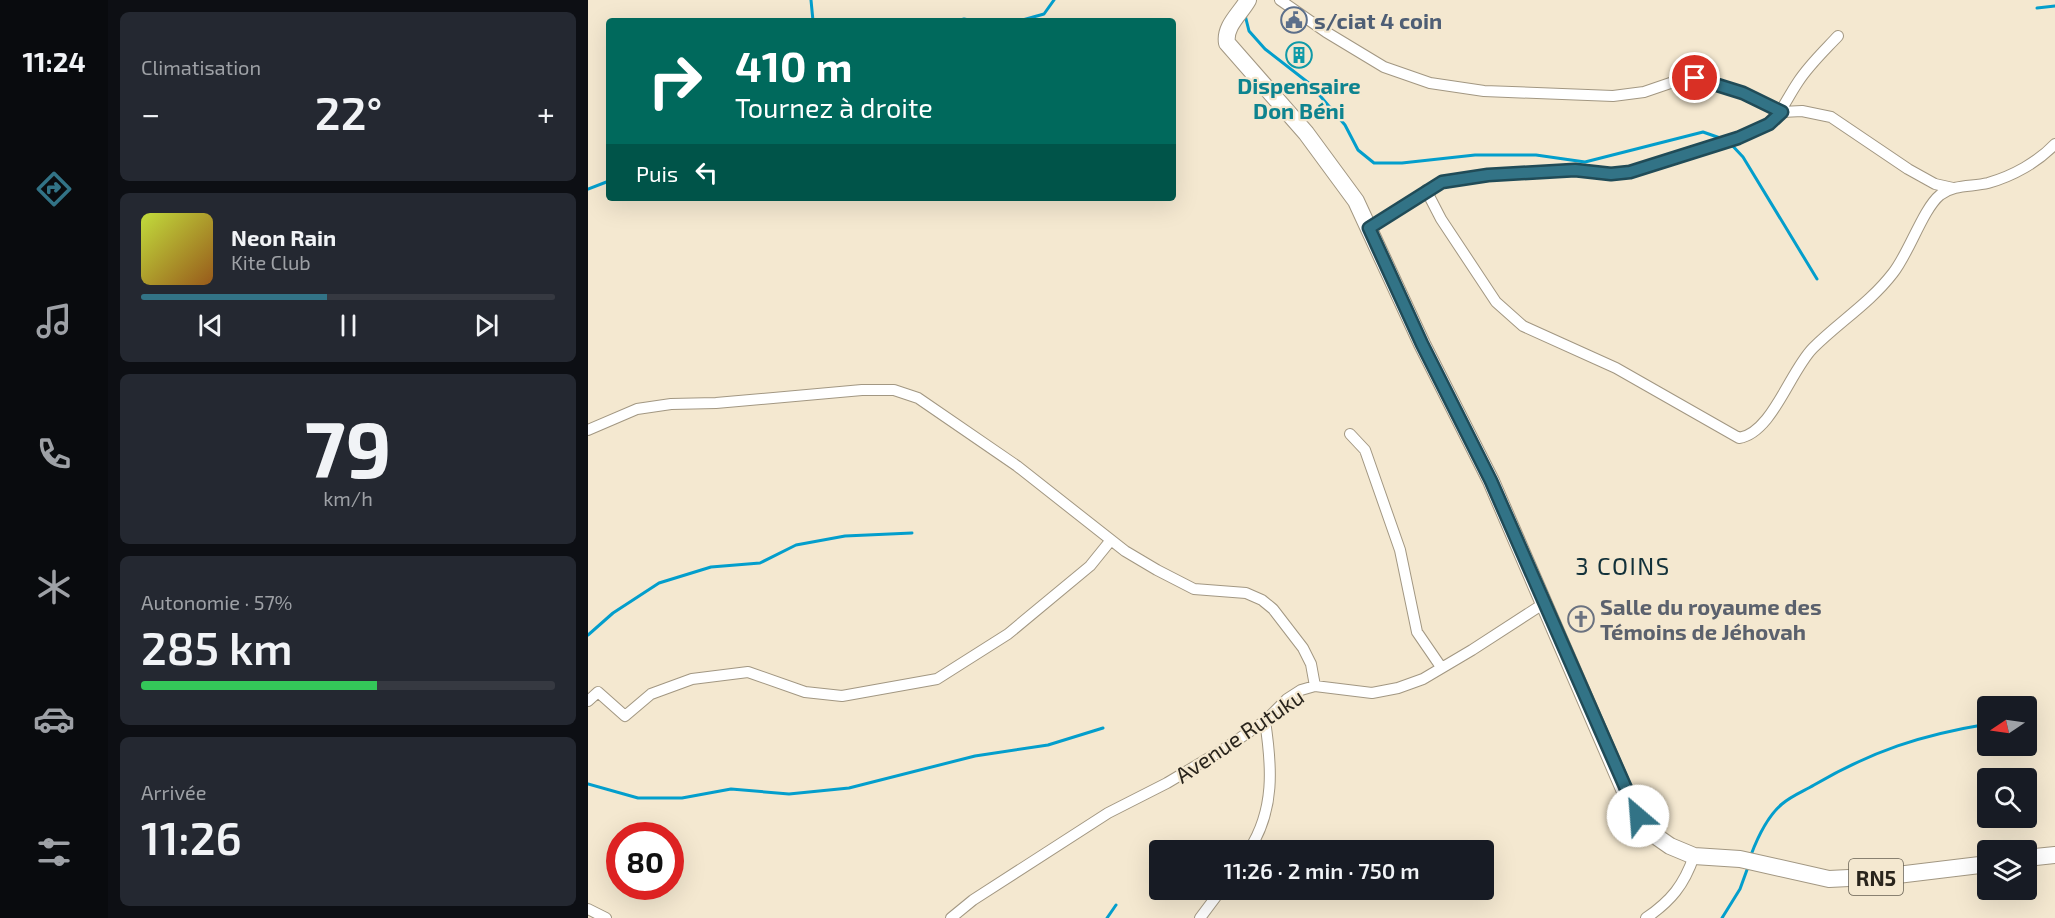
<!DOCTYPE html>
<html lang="fr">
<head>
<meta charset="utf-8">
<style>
  body { margin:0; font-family:"Exo 2",sans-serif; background:#242831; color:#f1f3f6; height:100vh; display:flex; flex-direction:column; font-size:22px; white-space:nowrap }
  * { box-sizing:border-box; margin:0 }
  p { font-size:20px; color:#9ea1a6 }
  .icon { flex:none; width:33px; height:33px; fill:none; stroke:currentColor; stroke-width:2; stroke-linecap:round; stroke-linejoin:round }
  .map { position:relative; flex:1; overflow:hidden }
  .sheet { display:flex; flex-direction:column; gap:12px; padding:12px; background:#0d0f14; width:480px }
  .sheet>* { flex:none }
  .banner { position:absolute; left:18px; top:18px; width:570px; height:183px; border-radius:6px; box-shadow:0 6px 24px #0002; background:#00695c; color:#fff; overflow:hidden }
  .needle { width:39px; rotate:257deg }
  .fabs { position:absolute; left:1389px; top:696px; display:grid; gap:12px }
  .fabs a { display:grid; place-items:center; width:60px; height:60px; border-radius:6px; background:#171b24; box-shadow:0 6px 24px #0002; font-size:30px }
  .speed { position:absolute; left:18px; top:822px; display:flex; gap:12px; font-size:30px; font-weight:700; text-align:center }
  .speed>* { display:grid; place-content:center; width:78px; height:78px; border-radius:50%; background:#171b24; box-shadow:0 6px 24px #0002; line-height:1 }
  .speed .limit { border:9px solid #d22; background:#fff; color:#111 }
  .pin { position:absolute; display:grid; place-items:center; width:51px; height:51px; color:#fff; margin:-26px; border:3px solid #fff; border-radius:50%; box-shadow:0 2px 6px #0007 }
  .me { position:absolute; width:66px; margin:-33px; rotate:333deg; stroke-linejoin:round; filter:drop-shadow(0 0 4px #0008) }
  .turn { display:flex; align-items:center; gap:21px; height:126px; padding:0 30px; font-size:27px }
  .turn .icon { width:78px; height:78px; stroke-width:2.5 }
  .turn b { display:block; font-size:42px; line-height:51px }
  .then { display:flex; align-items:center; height:57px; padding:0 30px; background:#0003; gap:12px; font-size:22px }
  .big { font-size:45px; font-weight:600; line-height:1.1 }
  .sheet .tile { flex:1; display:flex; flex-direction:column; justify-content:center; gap:9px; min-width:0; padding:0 21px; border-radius:9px; background:#242831 }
  .sheet .dial { align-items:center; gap:0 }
  .dial b { font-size:78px; line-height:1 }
  .song { display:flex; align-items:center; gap:18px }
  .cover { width:72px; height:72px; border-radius:9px; background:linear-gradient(135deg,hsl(70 70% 55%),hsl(30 70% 35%)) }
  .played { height:6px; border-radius:3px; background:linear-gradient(90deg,#327386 45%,#363941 45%) }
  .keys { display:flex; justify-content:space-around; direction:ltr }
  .heat { display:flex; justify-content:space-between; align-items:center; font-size:33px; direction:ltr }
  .charge { height:9px; border-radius:4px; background:linear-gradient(90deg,#34c759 57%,#363941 0) }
  .trip { position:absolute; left:561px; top:840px; width:345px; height:60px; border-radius:6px; background:#171b24; box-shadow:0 6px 24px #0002; font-weight:600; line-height:60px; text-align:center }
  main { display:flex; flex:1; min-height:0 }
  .dock { display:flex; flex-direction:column; width:108px; justify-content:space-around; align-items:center; background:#090b0e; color:#9ea1a6 }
  .dock .icon { width:42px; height:42px }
  .dock .on { color:#327386 }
  .dock b { font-size:27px; color:#f1f3f6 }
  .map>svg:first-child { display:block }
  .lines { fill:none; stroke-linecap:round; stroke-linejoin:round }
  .stream { stroke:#039ecc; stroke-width:3 }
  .minor-casing { stroke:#a29782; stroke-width:12 }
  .highway-casing { stroke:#a29782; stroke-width:18 }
  .minor { stroke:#fff; stroke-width:10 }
  .highway { stroke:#fff; stroke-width:16 }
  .route-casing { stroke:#204b57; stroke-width:15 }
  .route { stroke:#327386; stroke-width:10 }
  .labels { text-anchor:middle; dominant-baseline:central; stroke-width:4.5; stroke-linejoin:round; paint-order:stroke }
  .shield { fill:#f4e8d0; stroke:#665f52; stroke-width:1.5 }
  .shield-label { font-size:21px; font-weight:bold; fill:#29241c }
  .service-label { font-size:22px; font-weight:bold; fill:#4e5e75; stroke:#f4e8d0; text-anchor:start }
  .culture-label { font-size:22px; font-weight:bold; fill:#0d838f; stroke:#f4e8d0 }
  .worship-label { font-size:22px; font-weight:bold; fill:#5b616d; stroke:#f4e8d0; text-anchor:start }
  .street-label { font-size:22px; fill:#29241c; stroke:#f4e8d0 }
  .neighbourhood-label { font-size:24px; letter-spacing:1.5px; fill:#12313a; stroke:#f4e8d0 }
</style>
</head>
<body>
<main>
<nav class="dock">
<b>11:24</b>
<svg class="icon on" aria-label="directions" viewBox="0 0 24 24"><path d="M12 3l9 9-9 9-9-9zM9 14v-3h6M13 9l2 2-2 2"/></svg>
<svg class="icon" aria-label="music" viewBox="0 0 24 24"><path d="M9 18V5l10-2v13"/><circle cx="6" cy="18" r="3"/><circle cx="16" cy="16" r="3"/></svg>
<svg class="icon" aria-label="phone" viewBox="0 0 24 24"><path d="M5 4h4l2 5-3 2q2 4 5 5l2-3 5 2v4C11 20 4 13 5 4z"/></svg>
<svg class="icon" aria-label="climate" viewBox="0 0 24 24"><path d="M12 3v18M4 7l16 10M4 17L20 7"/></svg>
<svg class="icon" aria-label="car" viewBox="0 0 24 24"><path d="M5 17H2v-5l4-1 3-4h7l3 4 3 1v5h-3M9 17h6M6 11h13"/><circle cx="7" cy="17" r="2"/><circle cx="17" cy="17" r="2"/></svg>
<svg class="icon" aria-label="filters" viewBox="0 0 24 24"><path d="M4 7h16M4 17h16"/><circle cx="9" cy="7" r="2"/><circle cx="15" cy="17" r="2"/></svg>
</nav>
<section class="sheet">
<div class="tile"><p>Climatisation</p>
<div class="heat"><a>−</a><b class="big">22°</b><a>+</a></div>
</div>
<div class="tile">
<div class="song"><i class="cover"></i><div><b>Neon Rain</b><p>Kite Club</p></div></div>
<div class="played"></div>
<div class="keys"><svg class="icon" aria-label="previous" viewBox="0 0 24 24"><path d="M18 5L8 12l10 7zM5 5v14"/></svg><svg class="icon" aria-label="pause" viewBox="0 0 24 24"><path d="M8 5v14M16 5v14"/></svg><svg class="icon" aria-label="next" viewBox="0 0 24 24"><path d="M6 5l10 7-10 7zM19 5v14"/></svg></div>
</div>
<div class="tile dial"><b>79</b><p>km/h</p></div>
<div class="tile"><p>Autonomie · 57%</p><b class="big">285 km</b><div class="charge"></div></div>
<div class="tile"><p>Arrivée</p><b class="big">11:26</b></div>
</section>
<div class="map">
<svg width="1467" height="918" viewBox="0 0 1467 918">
  <rect width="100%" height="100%" fill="#f4e8d0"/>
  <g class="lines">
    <path class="stream" d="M223,0L225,21
      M1449,8L1467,6
      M657,15L661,31L677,49L722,84L757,125L770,150L786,163H814L887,155H948L997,162L1115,132L1135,139
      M369,21L376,19L386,21
      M431,21L456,14L466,0
      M1141,142L1155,157L1229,279
      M0,189L21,181
      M0,635L25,613L71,583L123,567L172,563L208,545L257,536L324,533
      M0,784L50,798H94L143,789L201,794L261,788L387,756L460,745L515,728
      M1163,855C1169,839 1180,816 1194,804C1203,796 1216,791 1226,785C1284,751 1333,735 1400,724
      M519,918L528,905
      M1134,918L1152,889L1160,867"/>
    <g class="minor-casing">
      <path id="minor" d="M692,0L738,32L796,67L842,83L896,91L1025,96L1056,92L1097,78H1107L1155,93L1194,112L1214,111L1243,117L1320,169L1347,184L1365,188
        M838,190L853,219L908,302L935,326L1028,368L1151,438C1184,433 1202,371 1225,348C1251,322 1282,303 1305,273C1321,253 1335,209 1352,195C1366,184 1384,187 1400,183C1425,176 1450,162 1467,144
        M781,228L854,182L900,175L987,170L1023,174L1042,172L1163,133C1195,117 1192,109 1210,82C1221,65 1236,51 1250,36
        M0,430L49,409L83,404L128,403L274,390H306L330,398L429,466L537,551L569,570L606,589L658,593L674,600L685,609L715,648L723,664L727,686
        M762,434L777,450L812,550L829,632L853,667
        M0,701L10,692L37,716L63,694L104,679L160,672L217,692L254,696L349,679L420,634L502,566L523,540
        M661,850C687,810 684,767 677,721
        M0,909L18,918
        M363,918L385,900L520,813L579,783L636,749L677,721L699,699L713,690L727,686L784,693L810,688L835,679L884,650L955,604
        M612,918L633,890
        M1058,918C1083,901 1096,885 1106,856"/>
    </g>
    <g class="highway-casing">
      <path id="highway" d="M660,0C653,13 636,26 639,43L718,133L768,201L834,344L903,481L1042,803L1059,830L1082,846L1106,856L1152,859L1241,879L1301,876L1400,864
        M1438,858L1467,855"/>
    </g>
    <use href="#minor" class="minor"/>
    <use href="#highway" class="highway"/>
  </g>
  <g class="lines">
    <g class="route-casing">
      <path id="route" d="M1050,816L903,481L834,344L781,228L854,182L900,175L987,170L1023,174L1042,172L1150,138L1181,124L1194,112L1155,93L1107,78"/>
    </g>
    <use href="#route" class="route"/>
  </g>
  <defs>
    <g id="civic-ring" transform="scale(1.35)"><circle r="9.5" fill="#f4e8d0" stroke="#5c6f8a" stroke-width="1.5"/><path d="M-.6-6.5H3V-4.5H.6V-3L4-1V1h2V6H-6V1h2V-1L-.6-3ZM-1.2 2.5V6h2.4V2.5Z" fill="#5c6f8a"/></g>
    <g id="building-ring" transform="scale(1.35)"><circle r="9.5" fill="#f4e8d0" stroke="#0f9aa8" stroke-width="1.5"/><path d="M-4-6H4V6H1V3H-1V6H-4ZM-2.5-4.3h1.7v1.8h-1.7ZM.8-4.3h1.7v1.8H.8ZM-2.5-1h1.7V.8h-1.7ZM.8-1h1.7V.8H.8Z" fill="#0f9aa8"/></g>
    <g id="church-ring" transform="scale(1.35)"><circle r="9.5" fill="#f4e8d0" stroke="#6b7280" stroke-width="1.5"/><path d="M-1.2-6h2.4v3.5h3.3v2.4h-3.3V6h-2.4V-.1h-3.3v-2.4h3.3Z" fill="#6b7280"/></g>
  </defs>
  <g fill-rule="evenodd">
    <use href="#civic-ring" x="706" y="20"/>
    <use href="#building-ring" x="711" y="55"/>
    <use href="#church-ring" x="993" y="619"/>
  </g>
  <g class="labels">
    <rect class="shield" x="1261" y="859" width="54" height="36" rx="4.5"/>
    <g class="shield-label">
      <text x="1288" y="877">RN5</text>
    </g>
    <g class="service-label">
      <text x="726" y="20">s/ciat 4 coin</text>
    </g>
    <g class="culture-label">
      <text x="711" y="85">Dispensaire<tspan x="711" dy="25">Don Béni</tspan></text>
    </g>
    <g class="worship-label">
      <text x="1012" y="606">Salle du royaume des<tspan x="1012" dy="25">Témoins de Jéhovah</tspan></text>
    </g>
    <g class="street-label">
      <text transform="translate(651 735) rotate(-34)">Avenue Rutuku</text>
    </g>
    <g class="neighbourhood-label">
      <text x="1035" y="565">3 COINS</text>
    </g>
  </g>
</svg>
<div class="fabs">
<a><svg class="needle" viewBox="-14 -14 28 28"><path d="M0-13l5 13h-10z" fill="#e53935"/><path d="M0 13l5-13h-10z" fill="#9ea1a6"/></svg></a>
<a><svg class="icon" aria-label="search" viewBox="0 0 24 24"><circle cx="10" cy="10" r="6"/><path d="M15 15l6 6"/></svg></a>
<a><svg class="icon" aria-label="layers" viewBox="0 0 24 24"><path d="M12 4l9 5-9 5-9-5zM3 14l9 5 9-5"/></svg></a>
</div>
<div class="speed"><div class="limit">80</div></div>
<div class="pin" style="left:1107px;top:78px;background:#d93025"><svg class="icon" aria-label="arrive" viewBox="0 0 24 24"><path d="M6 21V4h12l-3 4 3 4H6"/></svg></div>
<svg class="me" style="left:1050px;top:816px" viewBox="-20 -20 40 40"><circle r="19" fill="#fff"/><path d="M0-13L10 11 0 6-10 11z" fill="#327386"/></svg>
<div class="trip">11:26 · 2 min · 750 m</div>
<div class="banner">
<div class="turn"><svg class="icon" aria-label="right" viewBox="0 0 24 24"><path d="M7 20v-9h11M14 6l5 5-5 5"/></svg><div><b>410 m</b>Tournez à droite</div></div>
<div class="then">Puis<svg class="icon" aria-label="left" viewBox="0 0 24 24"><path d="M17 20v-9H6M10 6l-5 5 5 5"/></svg></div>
</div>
</div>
</main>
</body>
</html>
